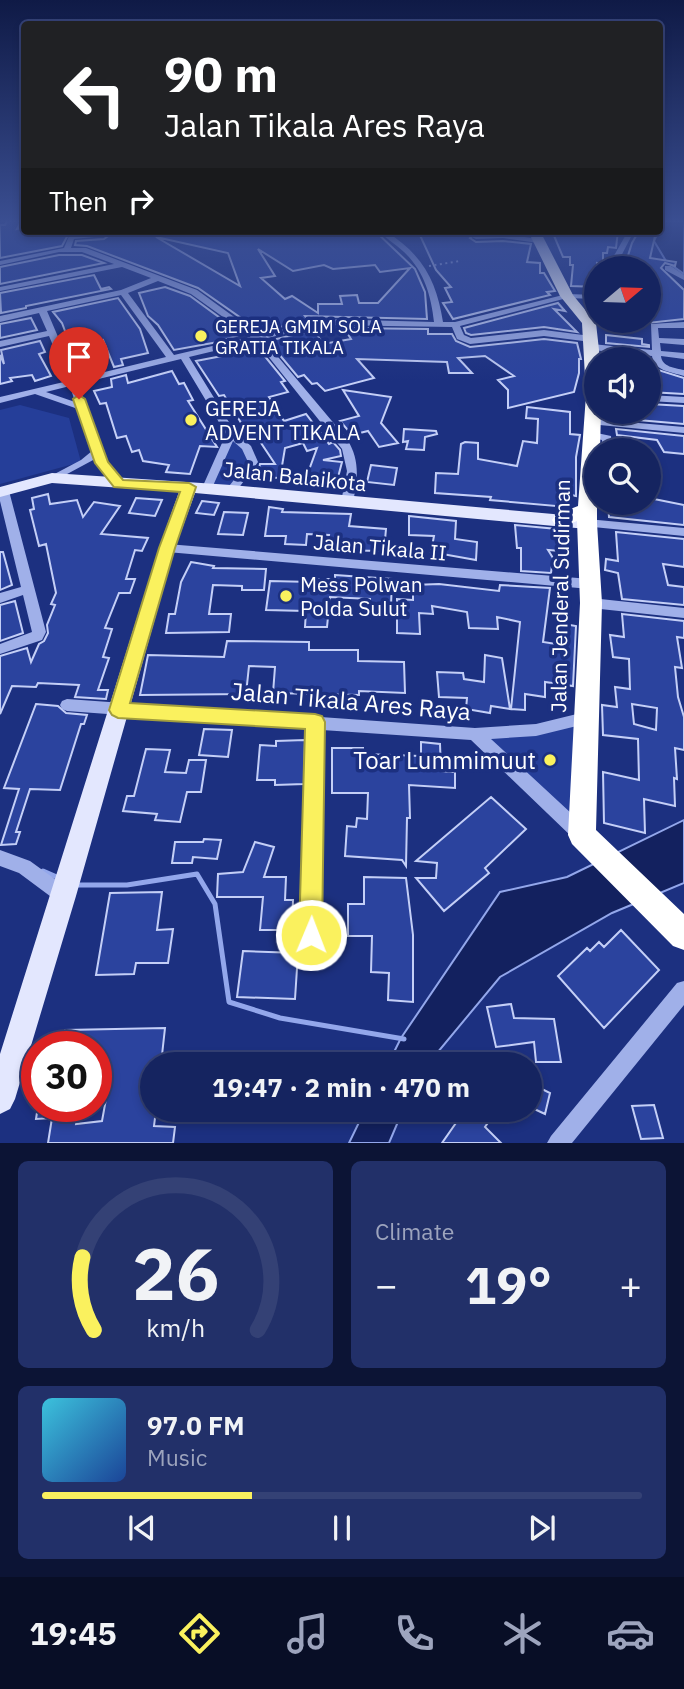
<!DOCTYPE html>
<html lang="en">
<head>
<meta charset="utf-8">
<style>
  body { margin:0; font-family:"IBM Plex Sans",sans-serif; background:#223069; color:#f1f3f6; height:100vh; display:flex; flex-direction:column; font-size:26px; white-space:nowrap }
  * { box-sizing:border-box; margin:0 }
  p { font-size:23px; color:#9da4bd }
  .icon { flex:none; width:38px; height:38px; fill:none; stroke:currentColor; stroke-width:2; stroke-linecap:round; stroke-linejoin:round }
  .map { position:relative; height:1143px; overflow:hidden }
  .side { display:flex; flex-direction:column; gap:18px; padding:18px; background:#0c1435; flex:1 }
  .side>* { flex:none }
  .guide { position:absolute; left:21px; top:21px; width:642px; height:214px; border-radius:7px; box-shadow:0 4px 10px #0003,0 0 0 2px #344175; background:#202124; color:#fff; overflow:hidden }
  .needle { width:46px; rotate:71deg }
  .tools { position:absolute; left:584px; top:256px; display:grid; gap:14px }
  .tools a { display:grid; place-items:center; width:77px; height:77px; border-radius:50%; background:#152460; box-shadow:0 4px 10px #0003,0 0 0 2px #344175; font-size:35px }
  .speed { position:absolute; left:21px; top:1031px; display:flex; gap:14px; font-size:35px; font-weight:700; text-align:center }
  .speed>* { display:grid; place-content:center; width:91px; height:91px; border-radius:50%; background:#152460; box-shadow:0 4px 10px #0003,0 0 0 2px #344175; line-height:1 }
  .speed .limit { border:10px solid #d22; background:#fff; color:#111 }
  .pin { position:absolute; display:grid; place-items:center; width:60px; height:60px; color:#fff; margin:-72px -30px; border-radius:50% 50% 50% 0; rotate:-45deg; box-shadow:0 0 7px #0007 }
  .pin .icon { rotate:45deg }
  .me { position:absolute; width:77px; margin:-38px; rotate:1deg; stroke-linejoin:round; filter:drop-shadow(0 0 5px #0008) }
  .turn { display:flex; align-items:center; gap:24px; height:147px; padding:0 28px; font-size:32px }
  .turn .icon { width:91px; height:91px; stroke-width:2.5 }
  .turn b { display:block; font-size:49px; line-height:60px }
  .then { display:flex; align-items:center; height:66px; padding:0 28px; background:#0003; gap:14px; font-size:26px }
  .big { font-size:52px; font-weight:700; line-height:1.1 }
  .side .card { flex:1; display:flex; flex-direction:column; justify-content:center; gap:10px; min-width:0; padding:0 24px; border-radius:10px; background:#223069 }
  .side .dial { align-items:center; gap:0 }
  .dial svg { height:182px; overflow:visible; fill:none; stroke:#344175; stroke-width:7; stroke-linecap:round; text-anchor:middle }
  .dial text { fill:#f1f3f6; stroke:none }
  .song { display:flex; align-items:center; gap:21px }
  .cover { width:84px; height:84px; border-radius:10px; background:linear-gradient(135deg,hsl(190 70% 55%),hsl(220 70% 35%)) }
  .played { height:7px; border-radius:4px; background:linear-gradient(90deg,#faf15e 35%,#344175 35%) }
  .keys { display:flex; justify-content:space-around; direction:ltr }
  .heat { display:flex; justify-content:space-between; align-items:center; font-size:38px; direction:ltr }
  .side .tiles { flex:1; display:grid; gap:18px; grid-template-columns:1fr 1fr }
  .card:last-child { grid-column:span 2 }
  .trip { position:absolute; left:140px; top:1052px; width:402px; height:70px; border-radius:35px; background:#152460; box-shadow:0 4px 10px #0003,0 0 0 2px #344175; font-weight:700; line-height:70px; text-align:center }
  .dock { display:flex; height:112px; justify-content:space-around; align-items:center; background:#080e26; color:#9da4bd }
  .dock .icon { width:49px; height:49px }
  .dock .active { color:#faf15e }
  .dock b { font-size:32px; color:#f1f3f6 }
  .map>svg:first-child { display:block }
  .green { fill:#253e99 }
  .water { fill:#13215f; stroke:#93a7eb; stroke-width:2 }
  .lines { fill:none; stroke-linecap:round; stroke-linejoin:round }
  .stream { stroke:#93a7eb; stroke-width:5 }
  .building { fill:#2b439e; stroke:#c4cff7; stroke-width:2; fill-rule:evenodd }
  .path { stroke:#a0b0e9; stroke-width:2; stroke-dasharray:2 3.5; stroke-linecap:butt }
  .minor { fill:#a0b0e9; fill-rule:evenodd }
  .major { fill:#e3e7fe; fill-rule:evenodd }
  .highway { fill:#fff; fill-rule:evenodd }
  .route { fill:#faf15e; stroke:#a29d3d; stroke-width:2 }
  .poi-dot { fill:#faf15e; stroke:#1c3080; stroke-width:2.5 }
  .labels { text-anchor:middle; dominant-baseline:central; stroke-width:7; stroke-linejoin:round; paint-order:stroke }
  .far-poi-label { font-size:18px; fill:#fff; stroke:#1c3080; text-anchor:start }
  .poi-label { font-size:21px; fill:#fff; stroke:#1c3080; text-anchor:start }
  .street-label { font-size:21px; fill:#fff; stroke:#1c3080 }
  .near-street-label { font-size:24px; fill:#fff; stroke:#1c3080 }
  .near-poi-label { font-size:24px; fill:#fff; stroke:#1c3080; text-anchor:end }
</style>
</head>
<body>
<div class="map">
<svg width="684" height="1143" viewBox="0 0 684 1143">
  <rect width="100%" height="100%" fill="#1c3080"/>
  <path class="green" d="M20,405L69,418L81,462L0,484V410Z
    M232,436L251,458L231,488H209Z
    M582,721L579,826L481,735Z"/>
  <path class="water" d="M664,221H684V274L666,261L654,241Z
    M684,820V883L612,913L500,977L428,1064H388L401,1038L500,892L567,877Z
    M365,1110H403L389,1143H349Z"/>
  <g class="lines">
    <path class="stream" d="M43,871L59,878
      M75,885H127L197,874L215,904L229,1002L280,1018L404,1039"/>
  </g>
  <path class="building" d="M7,221H21L17,229L24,227V231H87L69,233L62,246L0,258V225H5Z
    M115,231H375L415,269L425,292L427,319L305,316L308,320L261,332L198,288L87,246L75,245L76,241L104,239ZM156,237L228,253L240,286ZM258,249L293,271L324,265L333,269L375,265L380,272L410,268L378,303H359L357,295L340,296L342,304H318V313L292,296L285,299L261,278L275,276Z
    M418,231H514L515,233L476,232L470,238L476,242L503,241L531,244L527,262L540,263V273H544L555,291L547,292L550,295L453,319L443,303L452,302L445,288L451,287L436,270Z
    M552,231H618L616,248L608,247L607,253H603V264L597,263V287L571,286L573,265H570V257H563Z
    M639,231H652L650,235L655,236L650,258L676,262L675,266L665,263L661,268L684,290V319L648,323L649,268H624L632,243Z
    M59,255H82L104,263L0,284V267Z
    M94,275L101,289L109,287L111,289L26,306V308L1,313L0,293Z
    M165,287L190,296L242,334L218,342L174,350L158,325L148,316L139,293Z
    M118,298L140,329L148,353L121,359L123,365L114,367L103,340L71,347L62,323L53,312Z
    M558,303L565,311L554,309L577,332L544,327L471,335L466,333L464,328Z
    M31,318L37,330L0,338V324Z
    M344,328L428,329V334H452L456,341L470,347L544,339L577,343L581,359H579V373L574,392L508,408V390L498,380L514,376L485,356L458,358L472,373H449L447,362L357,359L374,378L325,391L317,383L312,384L304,375L298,377L268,341L314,330L323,344L351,339Z
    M606,335L642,339V344L649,345V347L606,343Z
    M40,341L45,352L39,354L51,376L35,381L32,375L10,378L12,381L0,384V355L4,364L1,350Z
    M259,349L285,381L281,382L288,392L269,397L284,421L306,414L329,444L333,442L340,450L341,456L323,460L342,462L336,485L305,481L317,448L307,451L303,443L285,448L280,478L257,477L260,464H275L257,437L251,439L224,395L219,396L196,361Z
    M621,356L650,358L658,370L684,378V394L649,392V359H621Z
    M172,371L179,384L184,383L193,400L188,401L217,447L200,446L190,474L166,472L169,465L143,461L139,450L132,452L126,436L117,438L106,403L100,404L94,391L112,387L111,379L126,375L128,383Z
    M343,390L391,397L381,423L398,443L379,447L368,431L352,435L340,421L359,416Z
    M649,404L684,406V424L615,418V413L649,411Z
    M527,407L570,412V434L580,435L576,457V496L566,494L567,507L490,500L491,497L435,493L436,473L458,474L461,444L465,442L478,443V459L517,466L523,441L537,443L538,419L526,418Z
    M404,429L436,431L437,434L425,437L424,450L406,449L408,441L403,442Z
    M616,429L684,436V454L664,452L657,440L617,435Z
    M371,465L397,468L394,485L367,482Z
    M48,494L50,504L77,500L83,517L94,502L120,506L101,534L148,538L142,551L135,550L126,579H135L130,593H119L105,628L112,629L103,657L109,658L98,690H108L106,699L75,697L79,685L38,683L36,687L12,686L0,714V656L27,648L31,662L39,644L44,641L48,633L47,625L55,605L51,604L56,593L46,544L39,546L30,510L34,509L32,498Z
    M136,498L162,500L155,516L129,513Z
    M649,498L684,505V525L609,517L608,502H649Z
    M202,501L219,503L214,515L196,513Z
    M269,507L283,509L282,512L351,514L349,526L386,529L384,551L326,550L329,535L307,534L306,545L285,544L286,536H265Z
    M224,512L248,513L243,535L218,534Z
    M409,516L456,521L455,539L477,542L476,560L431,552L434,536L409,535Z
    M515,525L557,529L560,551L548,550L553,558L551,573L521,571V548H517Z
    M616,532L684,539V567L663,564L668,585L684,587V605L622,599L618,573L605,570L606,559L618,561Z
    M0,552H3L12,585L0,590Z
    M191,562L214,566L213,568L266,569L264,590H242V586L213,585L209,614H231L229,632L166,633L169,614H175L181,582Z
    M335,575L392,579L391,606L370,605V599L330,597L327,627H305L306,611L266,610L270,581L312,582L313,579H335Z
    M439,584L499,591L500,585L550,588L543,642L563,645L564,624L576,626L573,686L545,682V697L525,694V710L511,709L520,622L497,617L498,629L469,628L467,612L432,606L433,614L419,613L420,634L397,633V599L413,600V585Z
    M15,601L23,633L0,641V605Z
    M622,614L684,621V638L677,637L682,668L675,667L678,697L684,717V750L675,748L677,779L674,778L675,806L644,799L645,833L604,823L603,772L639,780L638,739L603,735L602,705L617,707L615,687L630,689L629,659L613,657L610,635L624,637ZM632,704L657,708L656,730L634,724Z
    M227,641L309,642V650H358V661L404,662L405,693L359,691V695L273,693L275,667L249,666L246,694L140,695L148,655L224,657Z
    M485,655L502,658L510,709L491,706L490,713L466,709L467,698L439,697L437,672L463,673L464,679L484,682Z
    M36,704L58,706L66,713L87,715L84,724H81L60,790L30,789L16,832H20L16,844L1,845L19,789L4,788Z
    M204,729L232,730L228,757L199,755Z
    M305,740L304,784L275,785V780H257L260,745L276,746V741Z
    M421,742L440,744L441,771L455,772V788L409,785L410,818H407L406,866L402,860L345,856L347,826L356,827L357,818L367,819L368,793H332V748H363V754L421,756Z
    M146,749L170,750L165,772L186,773L189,760H206L201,792H187L180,822L155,820L157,814L123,811L127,796H134Z
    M491,797L526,829L485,868L489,873L444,911L416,878H436L437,863L416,861Z
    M204,839L221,840L217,859L193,857L192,863H172L175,842H203Z
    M255,842L274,847L264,877H286L285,900H293L292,930H260L263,897H217L218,874L243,872Z
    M364,877L406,878L413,935V1002L388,1000L389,973L371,972L372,936H348V904H364Z
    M162,892L157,930L173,929L168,963H136L134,974L96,975L110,893Z
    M621,930L659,970L604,1028L558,976L587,948L590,951L599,942L604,947Z
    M243,951L298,953L295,999L237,997Z
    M511,1004L514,1018L554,1019L561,1062H536L534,1042L496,1047L487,1007Z
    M165,1028L161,1064H152V1110H156L154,1126L175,1127L173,1143H48L52,1118L36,1119L38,1106H78L76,1124L102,1121L110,1077H96V1046H62L65,1030Z
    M530,1083L550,1093L545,1114L530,1107Z
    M654,1105L663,1138L641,1139L632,1106Z
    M465,1110H497L485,1127L501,1143H442Z"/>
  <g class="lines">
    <path class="path" d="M429,266L460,261"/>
    <path class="minor" d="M378,231C388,231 394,237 402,243C428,264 438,290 443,322H455L567,294L597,295V299L567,298L460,326L464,335L471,338L544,330L591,336L595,339L591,342L544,336L470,344L457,339L452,327L323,325L263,339L347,439C360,460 358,478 353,502L347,506L341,502L347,471L342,449L256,341L189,357L235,432L251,446L258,462L235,493L231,494L226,490L248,462L242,449L233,441L212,488L211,490H203L202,488L226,434L181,359L78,384L107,462L124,484L119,487L115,486L95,459L56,480H48L47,478L81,460L92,451L78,409L35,394L0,403V397L68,381L49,336L0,347V341L47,331L39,313L0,322V316L121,290L151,278L122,267L0,291V287L114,264L82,252H59L0,265V261L64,248L69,236L102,233L104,234V236L74,239L71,248H86L197,290L259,335L323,319L434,322C431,295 424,271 404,252C395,244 386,238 378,231ZM158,281L191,294L251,337L174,355L128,293ZM121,295L166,357L76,379L47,311ZM70,386L75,402L46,392Z
      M628,231H634L615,268H607Z
      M503,234L539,239L543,241L539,243L503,238L476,239L472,237L476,235Z
      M665,266H671L684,275V280L665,270Z
      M594,304H597V315L592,325H586L585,323Z
      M684,322V328H658L659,338L684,339V345L660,343L661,351L684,353V359L661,356C662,367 675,368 684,370V376C671,372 654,371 652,356L592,350L588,347L592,344L652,350L651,324Z
      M649,395L684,397V403L649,401Z
      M593,419L684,427V433L589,424V420Z
      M592,432L611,436L612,450H602V440L588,437L587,435Z
      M3,487L9,491L46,632L42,640L0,654V644L32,632L23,595L0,603V593L21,587L0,501V488Z
      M587,519L684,528V536L583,526L581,523L583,520Z
      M167,544L590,579L596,584L590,589L167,552L161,548Z
      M591,598L684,608V618L591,608L586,606L585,603L586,600Z
      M67,699L475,728L536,724L585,712L590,714L592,718L590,722L585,724L536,736L491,739L585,826L587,832L585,838L579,840L573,838L471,740L322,730L320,935L317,941L311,944L305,941L302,935L308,729L67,711L62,709L60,705L62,701Z
      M0,850L30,861L70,890L73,896L70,902L64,905L58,902L19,873L0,866Z
      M684,981V1005L572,1143H547L551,1136L677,983Z"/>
    <path class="major" d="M52,473L231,485L587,517L595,523L587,529L195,493L175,548L76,896L15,1099L10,1109L0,1114V1054L159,548L179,492L52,483L0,497V487Z"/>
    <path class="highway" d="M528,231H540L573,295L596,323L600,359H597V411H601L600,450H597V523L602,603L596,830L684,914V950L673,946L572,844L568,835L580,603L577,521L562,527L555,525L552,520L555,515L578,506L586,395L582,323L560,296Z"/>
  </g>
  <linearGradient id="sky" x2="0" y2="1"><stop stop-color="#0f1a46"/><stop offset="0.58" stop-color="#3a4e91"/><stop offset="1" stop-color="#3a4e91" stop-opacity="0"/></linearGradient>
  <rect width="684" height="381" fill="url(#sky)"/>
  <path class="route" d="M79,395L85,399L108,462L123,480L189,483L196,487L175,548L130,703L315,714L322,716L325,722L322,935L319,944L311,947L303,944L299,935L305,729L118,718L112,715L109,710L159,548L180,492L114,487L95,463L73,399Z"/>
  <g class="poi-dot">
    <circle cx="201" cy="336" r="7"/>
    <circle cx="191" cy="420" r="7"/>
    <circle cx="286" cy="596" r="7"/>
    <circle cx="550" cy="760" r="7"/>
  </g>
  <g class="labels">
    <g class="far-poi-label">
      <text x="215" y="326">GEREJA GMIM SOLA<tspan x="215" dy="21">GRATIA TIKALA</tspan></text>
    </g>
    <g class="poi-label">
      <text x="205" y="408">GEREJA<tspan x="205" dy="24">ADVENT TIKALA</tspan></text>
      <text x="300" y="584">Mess Polwan<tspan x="300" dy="24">Polda Sulut</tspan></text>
    </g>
    <g class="street-label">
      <text transform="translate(295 476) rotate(6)">Jalan Balaikota</text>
      <text transform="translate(380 547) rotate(5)">Jalan Tikala II</text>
      <text transform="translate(560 596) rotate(-89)">Jalan Jenderal Sudirman</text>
    </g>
    <g class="near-street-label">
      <text transform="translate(351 701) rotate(5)">Jalan Tikala Ares Raya</text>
    </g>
    <g class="near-poi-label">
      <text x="536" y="760">Toar Lummimuut</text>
    </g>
  </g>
</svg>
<div class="tools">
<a><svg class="needle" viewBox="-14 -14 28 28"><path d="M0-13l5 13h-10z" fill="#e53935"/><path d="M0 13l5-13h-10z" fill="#9da4bd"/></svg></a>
<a><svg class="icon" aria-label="sound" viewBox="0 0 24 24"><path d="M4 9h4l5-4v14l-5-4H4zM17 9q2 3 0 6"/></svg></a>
<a><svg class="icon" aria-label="search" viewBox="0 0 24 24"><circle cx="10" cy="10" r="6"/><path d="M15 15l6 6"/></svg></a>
</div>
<div class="speed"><div class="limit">30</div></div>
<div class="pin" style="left:79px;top:399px;background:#d93025"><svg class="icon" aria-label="arrive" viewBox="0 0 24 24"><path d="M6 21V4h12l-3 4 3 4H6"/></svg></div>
<svg class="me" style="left:311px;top:935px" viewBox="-20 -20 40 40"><circle r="17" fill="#faf15e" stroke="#fff" stroke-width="3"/><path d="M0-11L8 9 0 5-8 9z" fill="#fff"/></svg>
<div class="trip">19:47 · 2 min · 470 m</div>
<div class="guide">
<div class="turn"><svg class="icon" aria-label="left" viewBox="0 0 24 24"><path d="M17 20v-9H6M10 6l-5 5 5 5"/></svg><div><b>90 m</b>Jalan Tikala Ares Raya</div></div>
<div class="then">Then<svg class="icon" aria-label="right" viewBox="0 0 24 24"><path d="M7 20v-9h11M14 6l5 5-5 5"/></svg></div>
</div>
</div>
<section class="side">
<div class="tiles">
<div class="card dial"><svg viewBox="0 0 100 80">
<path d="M14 69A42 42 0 1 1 86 69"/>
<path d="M14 69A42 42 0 0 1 9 37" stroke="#faf15e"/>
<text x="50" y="56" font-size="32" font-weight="700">26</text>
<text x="50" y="72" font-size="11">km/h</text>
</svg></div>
<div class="card"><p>Climate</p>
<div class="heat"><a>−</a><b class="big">19°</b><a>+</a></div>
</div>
<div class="card">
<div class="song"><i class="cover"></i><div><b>97.0 FM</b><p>Music</p></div></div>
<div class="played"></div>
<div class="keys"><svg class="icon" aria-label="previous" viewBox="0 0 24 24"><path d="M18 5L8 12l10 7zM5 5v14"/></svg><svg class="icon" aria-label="pause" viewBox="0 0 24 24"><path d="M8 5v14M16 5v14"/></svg><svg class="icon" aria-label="next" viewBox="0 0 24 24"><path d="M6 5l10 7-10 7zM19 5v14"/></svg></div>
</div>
</div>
</section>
<nav class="dock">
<b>19:45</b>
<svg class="icon active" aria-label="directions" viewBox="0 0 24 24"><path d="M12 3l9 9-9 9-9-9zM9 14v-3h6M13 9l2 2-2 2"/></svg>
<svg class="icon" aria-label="music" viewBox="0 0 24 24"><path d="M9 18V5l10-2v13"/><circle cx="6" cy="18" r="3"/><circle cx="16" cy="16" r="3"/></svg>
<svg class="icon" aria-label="phone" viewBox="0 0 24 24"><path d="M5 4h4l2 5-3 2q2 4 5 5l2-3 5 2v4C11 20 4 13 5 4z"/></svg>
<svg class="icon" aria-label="climate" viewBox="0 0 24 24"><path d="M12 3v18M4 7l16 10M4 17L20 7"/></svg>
<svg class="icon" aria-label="car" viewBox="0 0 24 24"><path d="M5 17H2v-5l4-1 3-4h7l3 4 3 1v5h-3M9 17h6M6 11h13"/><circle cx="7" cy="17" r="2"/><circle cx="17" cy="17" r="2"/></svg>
</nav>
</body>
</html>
